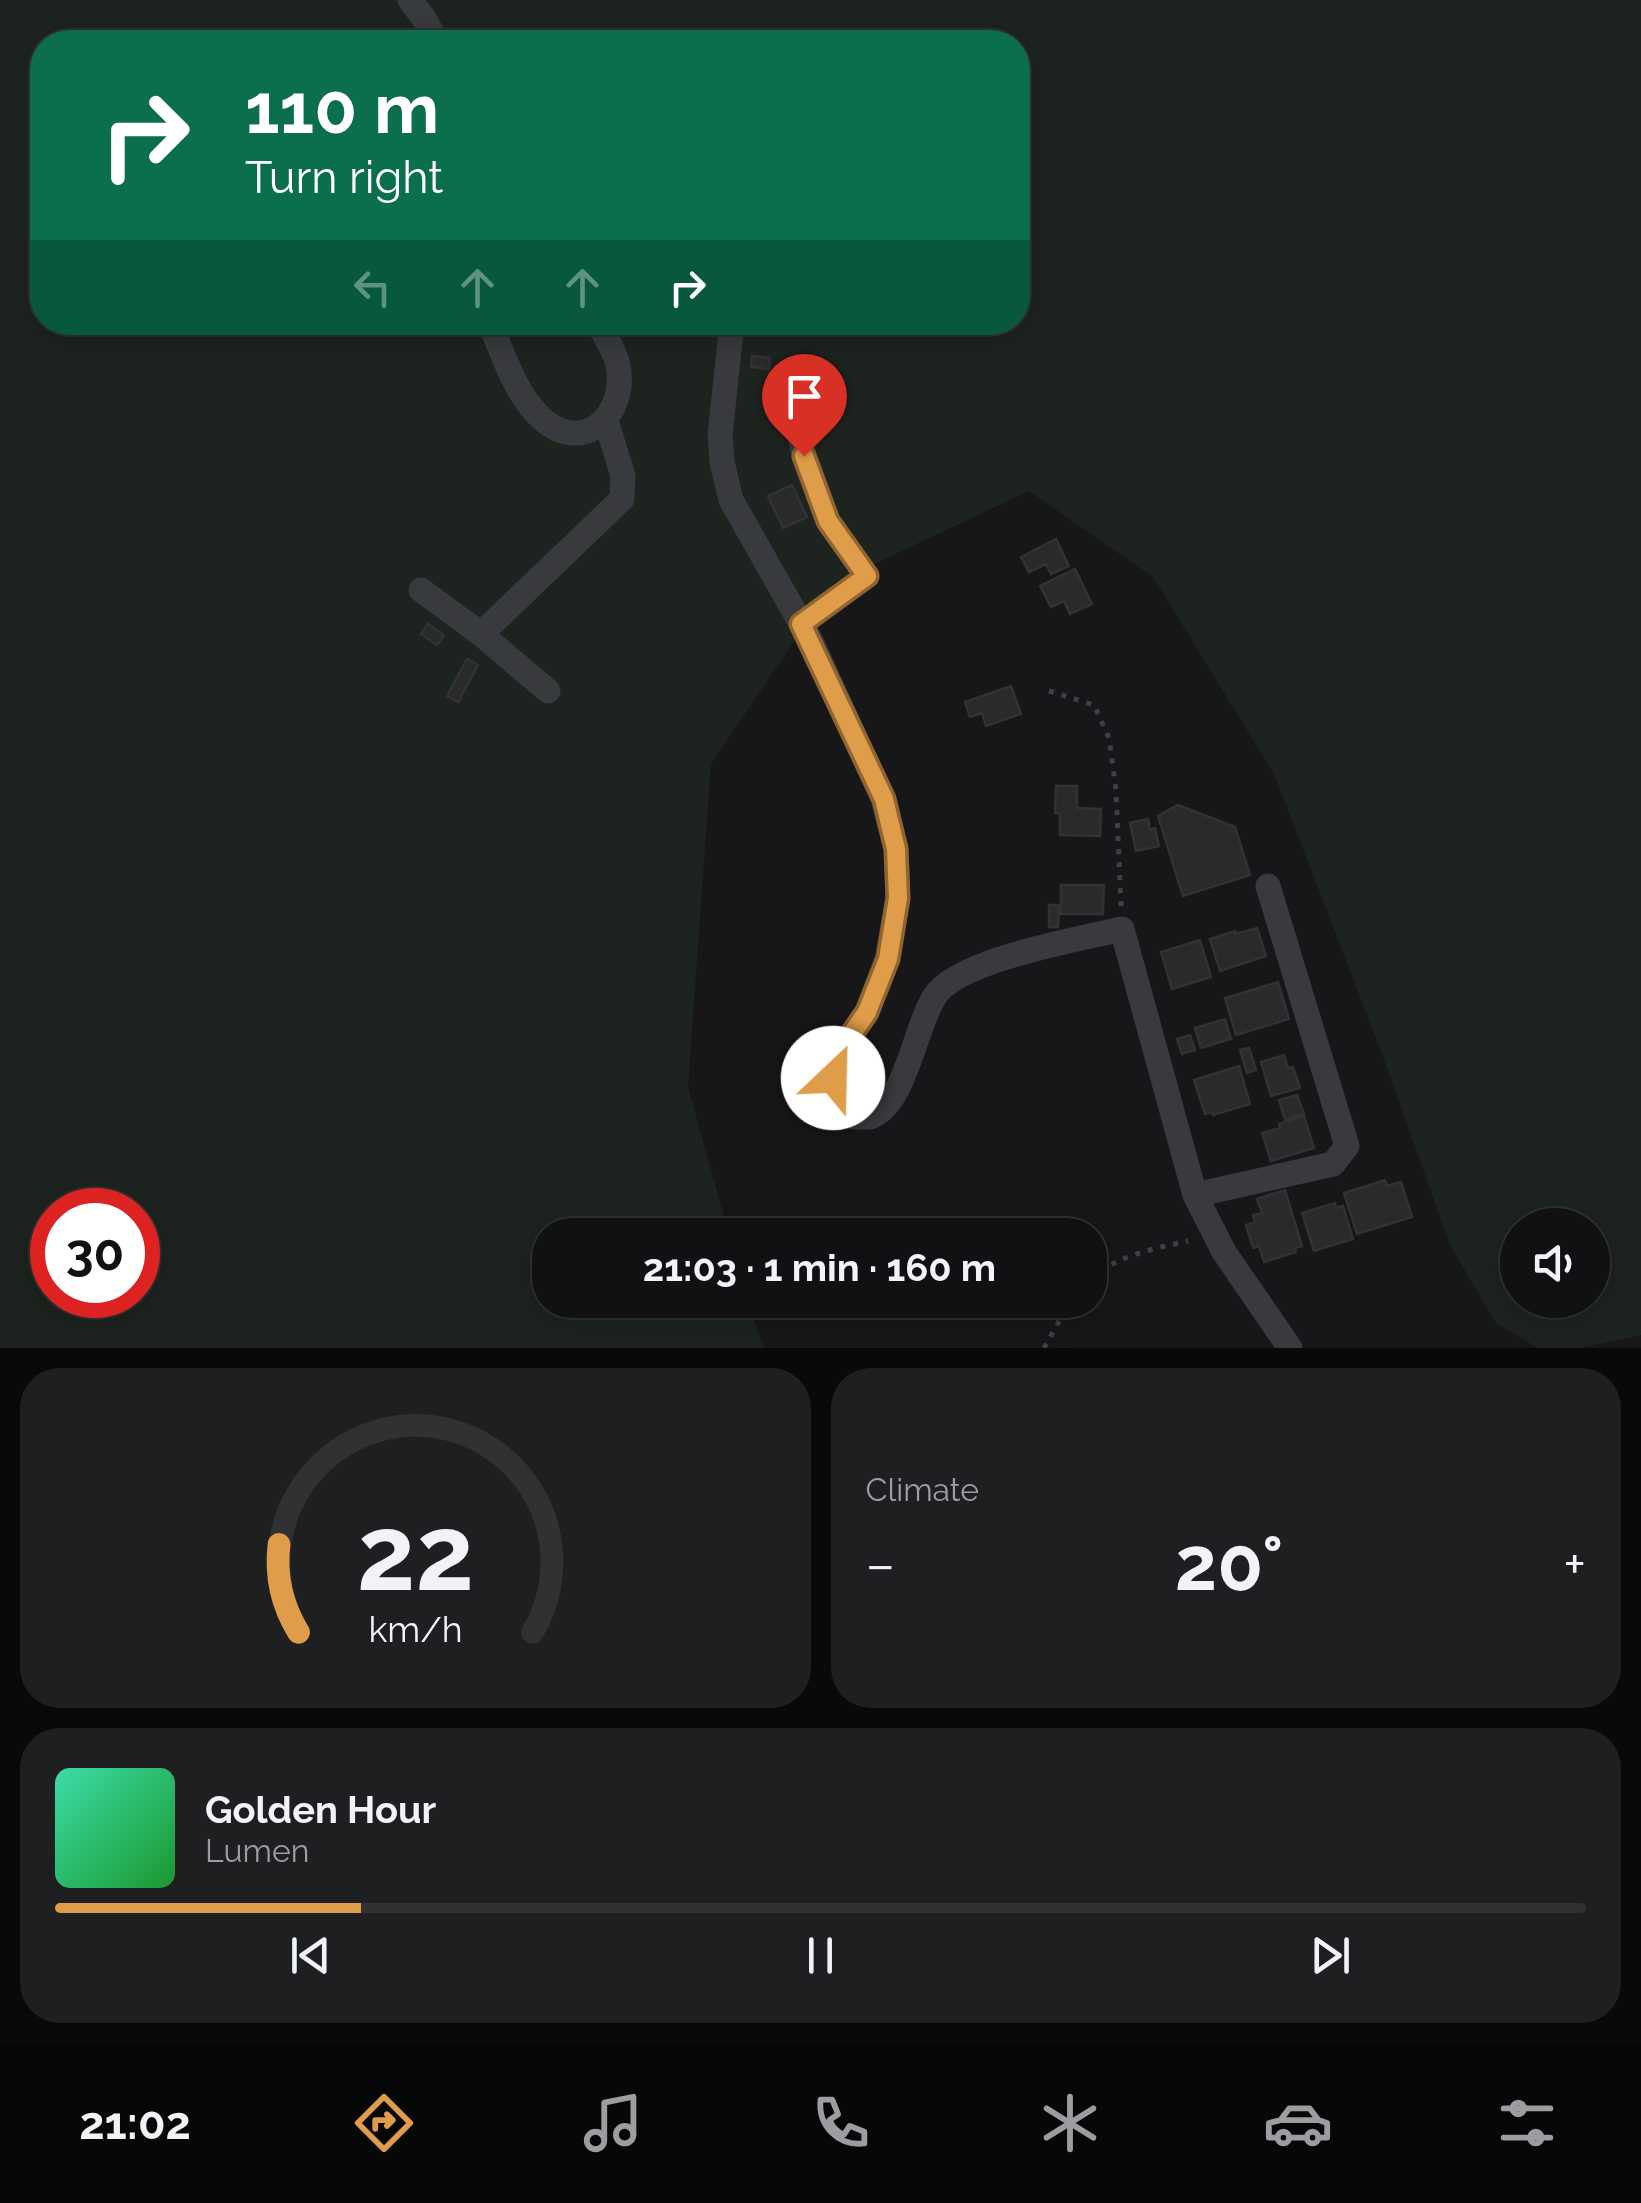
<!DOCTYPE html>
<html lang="en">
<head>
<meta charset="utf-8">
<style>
  body { margin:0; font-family:Raleway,sans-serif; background:#1e1f21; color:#f1f3f6; height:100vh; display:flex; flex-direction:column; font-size:38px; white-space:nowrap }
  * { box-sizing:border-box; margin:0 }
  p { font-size:32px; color:#9c9da0 }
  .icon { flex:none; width:55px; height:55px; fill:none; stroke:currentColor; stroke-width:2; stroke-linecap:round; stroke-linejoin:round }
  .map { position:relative; height:1348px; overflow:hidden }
  .side { display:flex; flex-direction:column; gap:20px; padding:20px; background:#09090a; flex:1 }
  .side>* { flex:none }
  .hud { position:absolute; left:30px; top:30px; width:1000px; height:305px; border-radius:40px; box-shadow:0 5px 25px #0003,0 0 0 2px #303133; background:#0b6e4f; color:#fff; overflow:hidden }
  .tools { position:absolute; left:1500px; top:1208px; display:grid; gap:20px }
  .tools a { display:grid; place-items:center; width:110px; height:110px; border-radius:50%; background:#111113; box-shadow:0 5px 25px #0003,0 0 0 2px #303133; font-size:50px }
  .speed { position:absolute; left:30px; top:1188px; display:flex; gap:20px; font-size:50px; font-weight:700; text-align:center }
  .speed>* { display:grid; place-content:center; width:130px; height:130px; border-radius:50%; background:#111113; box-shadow:0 5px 25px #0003,0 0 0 2px #303133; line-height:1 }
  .speed .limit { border:15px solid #d22; background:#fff; color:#111 }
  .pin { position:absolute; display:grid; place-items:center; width:85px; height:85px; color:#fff; margin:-102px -42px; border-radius:50% 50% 50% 0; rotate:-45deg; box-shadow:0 0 10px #0007 }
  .pin .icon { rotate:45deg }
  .me { position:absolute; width:110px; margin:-55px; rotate:24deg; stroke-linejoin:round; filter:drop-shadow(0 0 8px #0008) }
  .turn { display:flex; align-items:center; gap:35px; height:210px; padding:0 50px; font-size:45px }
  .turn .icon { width:130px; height:130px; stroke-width:2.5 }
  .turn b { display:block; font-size:70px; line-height:85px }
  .lanes { display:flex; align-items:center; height:95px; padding:0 50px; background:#0003; justify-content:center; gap:50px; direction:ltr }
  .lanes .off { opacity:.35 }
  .big { font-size:75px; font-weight:700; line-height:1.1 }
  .side .widget { flex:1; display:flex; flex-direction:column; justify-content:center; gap:15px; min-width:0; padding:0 35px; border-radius:40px; background:#1e1f21 }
  .side .dial { align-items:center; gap:0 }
  .dial svg { height:260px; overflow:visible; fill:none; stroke:#303133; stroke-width:7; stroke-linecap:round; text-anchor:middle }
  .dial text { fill:#f1f3f6; stroke:none }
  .song { display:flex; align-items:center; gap:30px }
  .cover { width:120px; height:120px; border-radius:15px; background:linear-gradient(135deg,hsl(160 70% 55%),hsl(130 70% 35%)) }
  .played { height:10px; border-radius:5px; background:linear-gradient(90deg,#df9c49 20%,#303133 20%) }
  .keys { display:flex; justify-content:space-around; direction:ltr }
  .heat { display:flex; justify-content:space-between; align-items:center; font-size:55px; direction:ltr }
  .side .tiles { flex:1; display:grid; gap:20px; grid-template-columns:1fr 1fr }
  .widget:last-child { grid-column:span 2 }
  .trip { position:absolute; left:532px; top:1218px; width:575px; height:100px; border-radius:40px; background:#111113; box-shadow:0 5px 25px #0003,0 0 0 2px #303133; font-weight:700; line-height:100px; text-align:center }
  .tabs { display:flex; height:160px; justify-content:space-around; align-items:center; background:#070708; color:#9c9da0 }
  .tabs .icon { width:70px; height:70px }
  .tabs .active { color:#df9c49 }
  .tabs b { font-size:45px; color:#f1f3f6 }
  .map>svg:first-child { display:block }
  .green { fill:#1d231e; fill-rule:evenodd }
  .building { fill:#2a2a2c; stroke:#313234; stroke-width:2.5 }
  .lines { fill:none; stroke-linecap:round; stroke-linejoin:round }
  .path { stroke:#3e4144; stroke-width:5; stroke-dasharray:5 8; stroke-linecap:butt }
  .minor { stroke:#383a3d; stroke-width:25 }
  .route-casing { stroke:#91652f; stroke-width:25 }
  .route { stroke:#df9c49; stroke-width:18 }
</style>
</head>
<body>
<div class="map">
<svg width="1641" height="1348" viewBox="0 0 1641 1348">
  <rect width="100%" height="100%" fill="#171719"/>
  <path class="green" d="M0,0H1641V1335L1580,1348H1538L1496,1323L1450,1245L1381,1051L1274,774L1153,577L1029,491L834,583L711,764L688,1087L729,1235H550V1300H747L764,1348H0ZM42,42H1018V322H42ZM52,1210H138V1295H52ZM1518,1225H1592V1300H1518Z"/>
  <path class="building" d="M752,356L770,358L769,369L751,367Z
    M792,485L807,517L783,528L768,496Z
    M1056,539L1069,566L1051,574L1046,564L1029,572L1021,557Z
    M1075,569L1092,604L1070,614L1064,601L1051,607L1040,586Z
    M428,624L444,635L437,645L421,634Z
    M467,659L478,665L458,702L447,696Z
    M1011,686L1021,714L986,726L982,713L970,717L965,702Z
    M1056,786H1077V808L1101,809L1100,836L1060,835V813H1055Z
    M1178,805L1235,827L1250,875L1183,896L1158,816Z
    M1148,819L1150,830L1155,828L1159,846L1136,851L1130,823Z
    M1061,885H1104L1103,914H1061Z
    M1049,905H1059L1058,927H1049Z
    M1257,928L1266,956L1220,971L1210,939L1235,931L1236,934Z
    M1200,940L1211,977L1172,989L1161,952Z
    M1278,982L1289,1019L1236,1035L1225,998Z
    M1225,1019L1231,1039L1201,1048L1195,1028Z
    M1190,1035L1195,1050L1182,1054L1177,1039Z
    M1249,1048L1256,1070L1247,1073L1240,1050Z
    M1284,1055L1288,1068L1293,1067L1300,1088L1271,1096L1261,1062Z
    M1239,1066L1250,1104L1213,1115L1212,1112L1205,1114L1194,1080Z
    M1297,1095L1304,1114L1285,1120L1279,1100Z
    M1304,1116L1314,1148L1271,1161L1262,1133L1280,1128L1279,1124Z
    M1385,1180L1387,1186L1401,1182L1412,1217L1357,1234L1344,1193Z
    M1285,1190L1302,1246L1295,1248L1296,1252L1264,1262L1259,1246L1253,1248L1246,1225L1255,1222L1253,1215L1262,1213L1257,1199Z
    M1335,1203L1336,1208L1343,1206L1353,1239L1314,1251L1302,1213Z"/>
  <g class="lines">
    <path class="path" d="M1049,691L1094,705L1109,738L1116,790L1121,906
      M1090,1279C1118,1255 1153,1249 1188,1241
      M1044,1348L1071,1300"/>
    <path class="minor" d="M410,0L425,20L437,42
      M489,322C504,355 514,392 540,417C583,458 628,414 618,365C615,351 604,335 598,322
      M732,322L720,435L722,462L731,500L811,641L883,799L896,849L898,898L887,959L867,1012L842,1048L833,1077L839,1101L854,1117C855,1117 869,1117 870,1117C905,1106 915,1026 935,996C958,960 1079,939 1122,929L1195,1195L1224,1252L1290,1348
      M796,416L804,456L828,521L867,576L801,624
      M421,590L481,634L548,691
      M481,634L622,499L623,476L606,421
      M1195,1195L1333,1164L1347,1146L1268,886"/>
  </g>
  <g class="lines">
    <g class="route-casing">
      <path id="route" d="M804,456L828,521L867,576L801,624L884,799L896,849L898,898L888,959L867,1012L842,1048L833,1078"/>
    </g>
    <use href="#route" class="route"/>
  </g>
</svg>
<div class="tools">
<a><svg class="icon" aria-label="sound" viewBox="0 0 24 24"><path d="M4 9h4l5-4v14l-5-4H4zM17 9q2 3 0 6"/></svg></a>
</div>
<div class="speed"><div class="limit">30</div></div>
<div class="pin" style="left:804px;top:456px;background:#d93025"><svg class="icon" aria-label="arrive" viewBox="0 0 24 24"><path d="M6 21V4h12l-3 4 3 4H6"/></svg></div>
<svg class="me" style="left:833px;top:1078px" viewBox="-20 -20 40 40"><circle r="19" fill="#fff"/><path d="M0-13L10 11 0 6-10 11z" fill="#df9c49"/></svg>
<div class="trip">21:03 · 1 min · 160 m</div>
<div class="hud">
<div class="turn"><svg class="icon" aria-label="right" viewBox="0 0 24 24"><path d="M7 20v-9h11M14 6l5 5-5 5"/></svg><div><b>110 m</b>Turn right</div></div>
<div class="lanes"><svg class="icon off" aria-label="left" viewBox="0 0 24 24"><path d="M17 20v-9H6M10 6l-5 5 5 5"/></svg><svg class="icon off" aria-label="ahead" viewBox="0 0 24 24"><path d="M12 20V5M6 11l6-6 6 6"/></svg><svg class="icon off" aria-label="ahead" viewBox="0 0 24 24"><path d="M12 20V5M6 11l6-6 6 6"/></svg><svg class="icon" aria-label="right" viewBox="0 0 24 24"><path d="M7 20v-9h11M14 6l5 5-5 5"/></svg></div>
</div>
</div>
<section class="side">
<div class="tiles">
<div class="widget dial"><svg viewBox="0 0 100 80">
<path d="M14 69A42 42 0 1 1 86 69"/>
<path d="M14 69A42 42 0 0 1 8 42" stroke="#df9c49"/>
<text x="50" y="56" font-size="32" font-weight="700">22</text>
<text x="50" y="72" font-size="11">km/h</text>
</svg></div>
<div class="widget"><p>Climate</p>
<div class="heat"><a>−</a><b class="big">20°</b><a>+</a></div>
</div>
<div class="widget">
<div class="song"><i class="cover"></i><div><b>Golden Hour</b><p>Lumen</p></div></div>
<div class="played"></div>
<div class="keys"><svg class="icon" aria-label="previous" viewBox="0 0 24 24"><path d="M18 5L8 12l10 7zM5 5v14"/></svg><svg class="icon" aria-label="pause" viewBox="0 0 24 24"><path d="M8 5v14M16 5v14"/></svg><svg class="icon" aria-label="next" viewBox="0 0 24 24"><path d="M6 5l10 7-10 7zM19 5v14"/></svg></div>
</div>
</div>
</section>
<nav class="tabs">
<b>21:02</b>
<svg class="icon active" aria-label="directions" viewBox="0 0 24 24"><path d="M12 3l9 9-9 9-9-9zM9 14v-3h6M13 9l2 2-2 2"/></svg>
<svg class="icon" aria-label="music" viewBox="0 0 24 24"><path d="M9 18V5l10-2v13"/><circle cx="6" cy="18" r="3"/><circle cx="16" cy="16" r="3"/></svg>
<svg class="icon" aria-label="phone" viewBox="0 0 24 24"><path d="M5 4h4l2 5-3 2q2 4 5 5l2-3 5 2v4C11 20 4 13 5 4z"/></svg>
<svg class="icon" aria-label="climate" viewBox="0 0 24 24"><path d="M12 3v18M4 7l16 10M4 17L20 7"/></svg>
<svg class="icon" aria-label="car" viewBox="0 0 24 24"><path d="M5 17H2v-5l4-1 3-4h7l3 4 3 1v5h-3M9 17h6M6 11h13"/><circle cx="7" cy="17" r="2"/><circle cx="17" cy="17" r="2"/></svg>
<svg class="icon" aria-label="filters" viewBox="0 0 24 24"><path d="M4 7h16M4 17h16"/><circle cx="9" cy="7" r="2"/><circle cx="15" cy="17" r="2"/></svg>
</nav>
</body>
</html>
